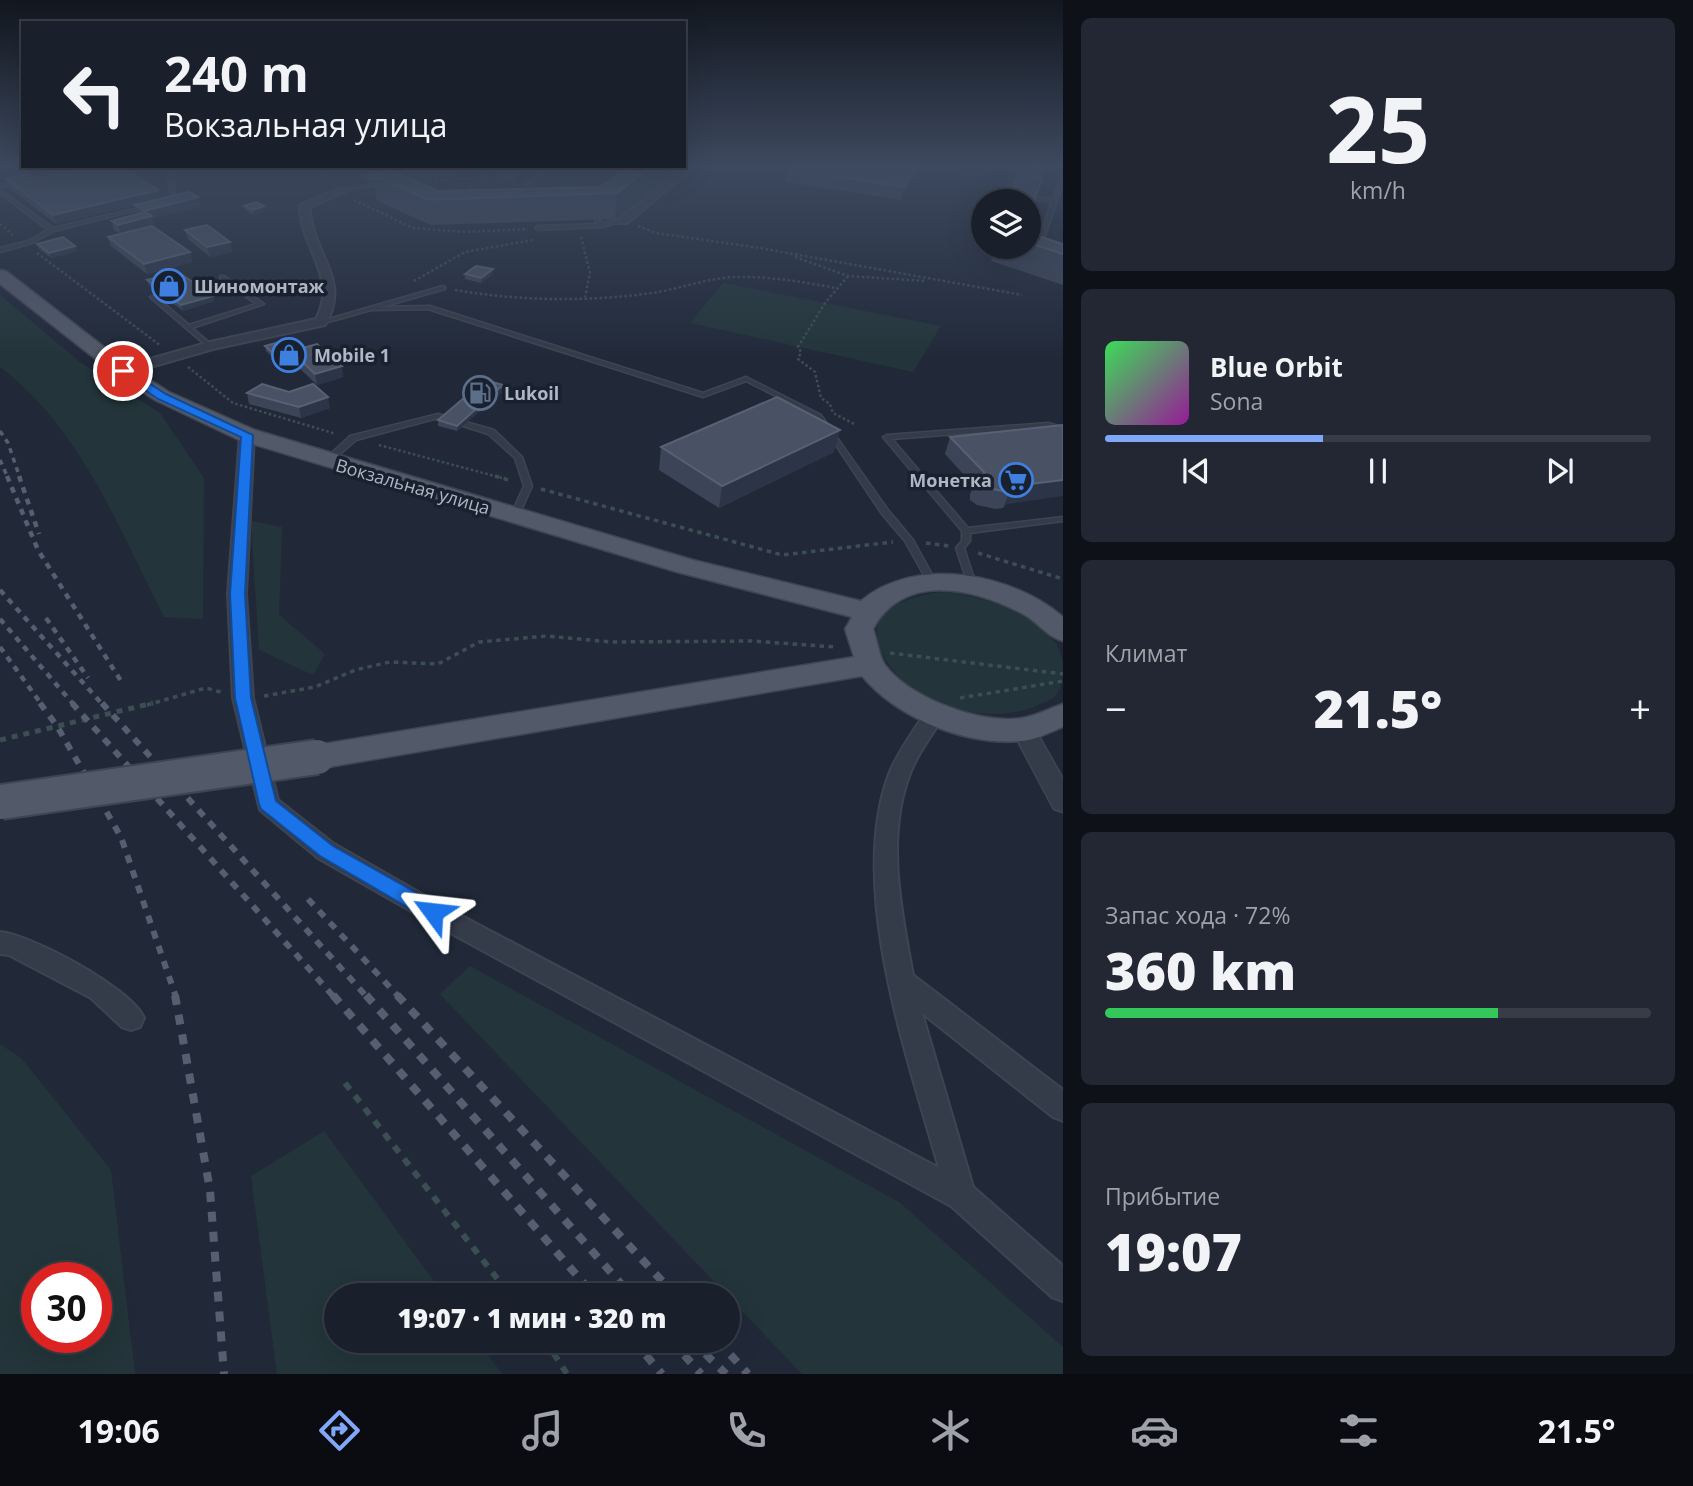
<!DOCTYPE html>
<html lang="ru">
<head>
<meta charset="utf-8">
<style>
  body { margin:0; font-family:"Open Sans",sans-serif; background:#222733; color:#f1f3f6; height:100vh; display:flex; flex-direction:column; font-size:26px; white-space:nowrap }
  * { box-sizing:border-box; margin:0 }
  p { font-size:23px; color:#9fa2a9 }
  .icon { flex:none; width:38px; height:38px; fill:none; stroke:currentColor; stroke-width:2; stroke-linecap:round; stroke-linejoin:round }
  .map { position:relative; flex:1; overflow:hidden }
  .panel { display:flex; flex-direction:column; gap:18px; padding:18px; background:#0e1118; width:630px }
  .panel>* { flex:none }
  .hud { position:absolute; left:21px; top:21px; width:665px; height:147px; border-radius:0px; box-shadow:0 7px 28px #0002,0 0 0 2px #373d47; background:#191f2b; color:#f1f3f6; overflow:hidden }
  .controls { position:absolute; left:971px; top:189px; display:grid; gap:14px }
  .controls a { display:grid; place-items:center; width:70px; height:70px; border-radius:50%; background:#191f2b; box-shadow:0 7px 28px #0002,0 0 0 2px #373d47; font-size:35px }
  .speed { position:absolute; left:21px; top:1262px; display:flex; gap:14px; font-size:35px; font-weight:700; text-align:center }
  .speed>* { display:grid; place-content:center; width:91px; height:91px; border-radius:50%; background:#191f2b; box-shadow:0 7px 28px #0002,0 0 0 2px #373d47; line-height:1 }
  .speed .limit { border:10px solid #d22; background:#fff; color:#111 }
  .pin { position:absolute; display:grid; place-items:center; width:60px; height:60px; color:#fff; margin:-30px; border:4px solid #fff; border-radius:50%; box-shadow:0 2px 7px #0007 }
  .me { position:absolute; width:77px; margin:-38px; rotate:300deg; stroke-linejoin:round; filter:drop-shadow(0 0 5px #0008) }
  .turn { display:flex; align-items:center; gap:24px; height:147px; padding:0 28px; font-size:32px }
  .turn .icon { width:91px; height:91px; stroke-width:2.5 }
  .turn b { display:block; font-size:49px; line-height:60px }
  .big { font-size:52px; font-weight:800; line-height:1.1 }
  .panel .card { flex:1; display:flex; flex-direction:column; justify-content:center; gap:10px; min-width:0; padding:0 24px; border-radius:10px; background:#222733 }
  .panel .dial { align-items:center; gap:0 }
  .dial b { font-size:91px; line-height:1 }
  .song { display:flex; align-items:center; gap:21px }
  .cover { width:84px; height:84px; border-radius:10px; background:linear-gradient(135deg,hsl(130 70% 55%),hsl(300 70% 35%)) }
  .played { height:7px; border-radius:4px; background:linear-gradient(90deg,#81a7f8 40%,#373d47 40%) }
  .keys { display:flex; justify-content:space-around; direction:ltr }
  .heat { display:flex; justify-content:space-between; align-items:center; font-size:38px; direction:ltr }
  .charge { height:10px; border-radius:5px; background:linear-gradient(90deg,#34c759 72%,#373d47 0) }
  .trip { position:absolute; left:324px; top:1283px; width:416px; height:70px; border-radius:35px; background:#191f2b; box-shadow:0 7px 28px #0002,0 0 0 2px #373d47; font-weight:800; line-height:70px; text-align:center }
  .tab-bar { display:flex; height:112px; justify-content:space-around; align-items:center; background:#0a0c11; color:#9fa2a9 }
  .tab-bar .icon { width:49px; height:49px }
  .tab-bar .active { color:#81a7f8 }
  .tab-bar b { font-size:32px; color:#f1f3f6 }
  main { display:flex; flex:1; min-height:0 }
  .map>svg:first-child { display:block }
  .green { fill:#23353a; fill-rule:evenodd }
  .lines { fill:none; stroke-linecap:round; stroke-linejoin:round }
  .service-casing { stroke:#3e4452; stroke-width:3 }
  .minor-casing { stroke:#3e4452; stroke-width:4 }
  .tertiary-casing { stroke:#3e4452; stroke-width:3 }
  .primary-casing { stroke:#3e4452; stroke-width:3 }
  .path-far3 { stroke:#3b4f52; stroke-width:2.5; stroke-dasharray:2.5 2.5; stroke-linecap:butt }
  .path-far2 { stroke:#3b4f52; stroke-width:3.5; stroke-dasharray:4.5 4.5; stroke-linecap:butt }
  .path-far1 { stroke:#3b4f52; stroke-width:5; stroke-dasharray:6 6; stroke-linecap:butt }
  .path { stroke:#3b4f52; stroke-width:6; stroke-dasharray:8 8; stroke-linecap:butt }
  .service { fill:#343b49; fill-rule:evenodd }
  .minor { fill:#343b49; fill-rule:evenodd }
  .tertiary { fill:#343b49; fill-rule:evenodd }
  .primary { fill:#525a69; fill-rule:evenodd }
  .rail-far3 { stroke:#565f70; stroke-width:3.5; stroke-dasharray:5 5; stroke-linecap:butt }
  .rail-far2 { stroke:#565f70; stroke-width:4.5; stroke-dasharray:6 6; stroke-linecap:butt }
  .rail-far1 { stroke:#565f70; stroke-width:6; stroke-dasharray:8 8; stroke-linecap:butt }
  .rail { stroke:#565f70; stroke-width:8; stroke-dasharray:10 10; stroke-linecap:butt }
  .primary-bridge-casing { stroke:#3e4452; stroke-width:38; stroke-linecap:butt }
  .primary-bridge { stroke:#525a69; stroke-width:34 }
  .wall { fill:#3c4558 }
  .shaded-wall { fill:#2c3547 }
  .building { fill:#485264; stroke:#586173; stroke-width:2 }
  .route { fill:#1a73e8; stroke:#114b97; stroke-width:2 }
  .labels { text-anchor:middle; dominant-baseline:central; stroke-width:7; stroke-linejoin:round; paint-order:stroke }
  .far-poi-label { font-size:18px; font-weight:bold; fill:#afb6c5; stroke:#1a212e; text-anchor:start }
  .far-street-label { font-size:18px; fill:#afb6c5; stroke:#1a212e }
</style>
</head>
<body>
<main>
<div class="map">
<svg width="1063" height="1374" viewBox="0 0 1063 1374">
  <rect width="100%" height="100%" fill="#212939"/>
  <path class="green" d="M454,166L457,177L393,181L391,169Z
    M723,283L941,326L913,372L690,323Z
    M0,295L80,362L160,413L204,478L203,619L164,617C119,529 81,428 0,367Z
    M251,521L282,527L279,615L325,654L313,675L259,650Z
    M941,592C981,595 1061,617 1063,667C1063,677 1062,690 1054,697C1051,700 1044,702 1040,704C987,730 898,703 879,645C866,606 915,596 941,592Z
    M470,966L899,1202L1063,1347V1374H802L440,994Z
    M0,1044L22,1059L111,1170L135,1374H0ZM37,1278H96V1337H37Z
    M324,1131L444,1295H336V1340L478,1341L502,1374H277L251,1176Z"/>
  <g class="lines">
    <g class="service-casing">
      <path id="service" d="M83,166H92L0,187V185Z
        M166,166H170L177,201L168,202L166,201L172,199Z
        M358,166C370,166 383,173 388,183L342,191L344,189L384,182L380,177Z
        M550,166H556L528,185L524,184Z
        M918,166H931L978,174L976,175Z
        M1017,166H1021L1007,192L1053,199L1061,177L1063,176V184L1040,250L1035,249L1052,202L1002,194Z
        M0,190L53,228L147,206L149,207L54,231L32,243L0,252V248L28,241L48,230L0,193Z
        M598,219L603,223L623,219L626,221L602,227L538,230L535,228L538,226L598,224L595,221Z
        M220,276H224L264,304L192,328L212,345V347H208L150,297L155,296L189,325L256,304L220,278Z
        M443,286L445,287V289L382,307L430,306L703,393L746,377L821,415L888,510L913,540L936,582L932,585L929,584L905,541L882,514L817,417L746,381L703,397L428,309L371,310L321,324L318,322Z
        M438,414L494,430L522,457L532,486L518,517H512L511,515L524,486L515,458L488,434L438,418L356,440L330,463H324L323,461L350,436Z
        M1048,423L1063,427V431L1048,427L892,439L968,528L1063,517V521L970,533V541L964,548L976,585L975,587H969L956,548L962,541V531L883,437L887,435Z"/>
    </g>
    <g class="minor-casing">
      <path id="minor" d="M686,166H696L627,223H619V219Z
        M341,188L349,190L310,207C310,253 353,278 325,325L213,349L123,375L118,374V368L210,342L316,319C339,277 300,249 300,205Z
        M247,431L254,435L246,594L253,698L278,800L334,844L441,905L939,1168C907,1056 847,887 889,774C898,751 914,731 927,710L934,708L941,710L944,715C933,734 919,751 911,771C885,834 901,911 913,975L1063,1090V1121L1053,1117L922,1013L973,1187L1063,1266V1301L1052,1297L951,1206L425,919L318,858L260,810L233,698L228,594L240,435Z
        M0,932C32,935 131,988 144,1018L140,1027L131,1030L122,1027L91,998L9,955L0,954Z"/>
    </g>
    <g class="tertiary-casing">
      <path id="tertiary" d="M1024,721L1032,724L1063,779V812L1054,809L1012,730L1016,724Z"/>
    </g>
    <g class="primary-casing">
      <path id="primary" d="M0,270L6,271L130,367L169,392L255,430L693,560L861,601C915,555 1012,573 1063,617V641C1047,637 1038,622 1023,614C974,588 904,572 873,629C877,639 879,656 885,665C909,698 982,725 1022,718C1036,716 1050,708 1063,704V727C1050,732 1036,740 1022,741C967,746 898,719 862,676L317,769L306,766L301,757L306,748L317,745L854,657L845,629L852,617L677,572L239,440L155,400L116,375L0,284Z"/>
    </g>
    <path class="path-far3" d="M303,166L330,178
      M481,177L499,166
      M410,182L488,177L516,182
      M462,193L487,178
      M354,200L413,228L465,232L528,229
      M0,224L13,235
      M638,226L656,233L760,248L1022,295
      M581,237L590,273L585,297
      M37,253L161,346
      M795,257L848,276L926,281
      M848,276L825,303L798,347L801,352L798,359L815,372L821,398L830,404L833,413L854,424
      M414,281L465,252L533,240
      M455,290C520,301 586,302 652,293C680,289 707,278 735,277C769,276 803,282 836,288
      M188,367L233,403L336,434
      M379,445L502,478"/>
    <path class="path-far2" d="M495,476L512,481
      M541,489L782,555L893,542
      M926,543L949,546
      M978,553L1063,579
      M890,653L1063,674
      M264,696L315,687L355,670L390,662L438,664L479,642L547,636L611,642L752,641L835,647
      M960,698L1063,681
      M147,705L206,688L224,693"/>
    <path class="path-far1" d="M0,740L153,703"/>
    <path class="path" d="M345,1083L510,1295
      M545,1340L567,1374"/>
    <use href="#service" class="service"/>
    <use href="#minor" class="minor"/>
    <use href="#tertiary" class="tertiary"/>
    <use href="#primary" class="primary"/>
    <path class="rail-far3" d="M0,431L8,443L20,478
      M0,460L8,478"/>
    <path class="rail-far2" d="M7,476L38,550L121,681
      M19,476L39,534
      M0,590L103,705
      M46,618L88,678
      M0,619L74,705
      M0,647L42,705"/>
    <path class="rail-far1" d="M40,703L57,726L121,837L176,997
      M72,703L334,997
      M102,703L367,997
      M308,899L399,997"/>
    <path class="rail" d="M175,995L210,1190L224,1374
      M333,995L594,1295
      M366,995L631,1295
      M397,995L675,1295
      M633,1340L662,1374
      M671,1340L701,1374
      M691,1340L726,1374
      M717,1340L748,1374"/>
    <g class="primary-bridge-casing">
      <path id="primary-bridge" d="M1,802L317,757"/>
    </g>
    <use href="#primary-bridge" class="primary-bridge"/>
  </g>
  <path class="wall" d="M77,166H122L160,198L198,197L200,206L152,219L154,225L152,226L190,252L192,262L147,274L111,246L108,237L120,234L114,230L112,221L138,214L135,205L56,224L9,188L6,179H35L78,170Z
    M319,166H351V170L335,174Z
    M496,166H536L514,180L497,177Z
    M628,166H678L677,170L615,219L430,225L376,200L375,184L373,185L363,180V176L372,173L437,191L601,187Z
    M1023,166H1046L1041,179L1020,176Z
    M788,169L917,176L901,200L785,182Z
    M244,206L265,211L253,215L245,210Z
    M185,230L230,242L232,252L210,257L188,239Z
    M1029,233L1063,244V285L991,261L995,247H1029Z
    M37,244L77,251L51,258L39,249Z
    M493,269V274L481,283L465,279V274Z
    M147,280L213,296L214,301L183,311L149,285Z
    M265,346L302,348L343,377L317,385L293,362L292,359L279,363L266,351Z
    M503,391L457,431L438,426V420Z
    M289,392L330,408L301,418L249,404L247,393Z
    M1063,425L1003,508L996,509L977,505L970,500V495L973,485L945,454L950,437Z
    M661,447L834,452L719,508L659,470Z"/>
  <path class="shaded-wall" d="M334,166H351V170L335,174Z
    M514,166H536L514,180Z
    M653,166H678L677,170L615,219L617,193Z
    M918,166H919L917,176L901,200L904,187Z
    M158,190L160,199L56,224L53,215Z
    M198,197L200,206L152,219L154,225L121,234L118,225L147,217L145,211Z
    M264,206L265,211L253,215L252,210Z
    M230,242L232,252L210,257L207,247Z
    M75,246L77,251L51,258L49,253Z
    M190,252L192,262L147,274L144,264Z
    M493,269V274L481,283V278Z
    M213,296L214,301L183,311L181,305Z
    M291,354L292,359L279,363L278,358Z
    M342,366L343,377L317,385L315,374Z
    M503,385V391L457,431V426Z
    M328,397L330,408L301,418L299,407Z
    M840,430L834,452L719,508L722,486Z
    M1063,480V496L1007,504L1003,508L1010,491L1014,486Z"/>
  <path class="building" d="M80,166H120L158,190L53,215L6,179L28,174L35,179L83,169Z
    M628,166H653L617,193L428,200L374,175L391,170L437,191L601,187Z
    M790,166H918L904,187L788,169Z
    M1028,166H1045L1044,168Z
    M372,173L375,175H374V180H372L363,176Z
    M1018,175L1042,179L1029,215V201H1008Z
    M188,192L198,197L145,211L135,205Z
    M257,202L264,206L252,210L244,206Z
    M145,212L152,216L118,225L112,221Z
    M207,225L230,242L207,247L185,230Z
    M152,226L190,252L144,264L108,237Z
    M1029,233L1063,244V254L1029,243Z
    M63,237L75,246L49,253L37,244Z
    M476,266L493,269L481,278L465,274Z
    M178,272L213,296L181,305L147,280Z
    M290,339L302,348L291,351V354L278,358L265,346Z
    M317,344L342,366L315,374L291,351Z
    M485,380L503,385L457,426L438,420Z
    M262,384L289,392L313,384L328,397L299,407L247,393Z
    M777,397L840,430L722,486L661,447Z
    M1063,425V480L1014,486L1010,491H1003L983,487L976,482V478L985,473L950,437Z"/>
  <linearGradient id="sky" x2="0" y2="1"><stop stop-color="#12171f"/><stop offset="0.46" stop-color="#3d495f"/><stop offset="1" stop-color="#3d495f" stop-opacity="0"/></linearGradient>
  <rect width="1063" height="359" fill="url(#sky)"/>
  <path class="route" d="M120,369H127L166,394L253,435L245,594L251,698L276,801L333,846L440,906L442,912L440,918L433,920L426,918L320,856L261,809L259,804L235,698L230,594L241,437L158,399L120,373Z"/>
  <defs>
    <g id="shop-ring" transform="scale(1.75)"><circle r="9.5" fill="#1a212e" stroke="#3f7fe0" stroke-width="1.5"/><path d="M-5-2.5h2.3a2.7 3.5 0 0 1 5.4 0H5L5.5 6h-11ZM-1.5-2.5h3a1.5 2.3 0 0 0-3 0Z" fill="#3f7fe0"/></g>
    <g id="fuel-ring" transform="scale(1.75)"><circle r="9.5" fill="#1a212e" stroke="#5c6f8a" stroke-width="1.5"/><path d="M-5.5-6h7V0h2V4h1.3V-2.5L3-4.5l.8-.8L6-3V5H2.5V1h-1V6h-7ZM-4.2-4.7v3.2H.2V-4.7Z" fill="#5c6f8a"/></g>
    <g id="supermarket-ring" transform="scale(1.75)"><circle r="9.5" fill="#1a212e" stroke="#3f7fe0" stroke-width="1.5"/><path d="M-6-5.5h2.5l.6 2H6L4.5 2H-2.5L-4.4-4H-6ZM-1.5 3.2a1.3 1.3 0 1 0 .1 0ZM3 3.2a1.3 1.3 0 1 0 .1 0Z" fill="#3f7fe0"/></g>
  </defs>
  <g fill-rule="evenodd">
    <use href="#shop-ring" x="169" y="286"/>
    <use href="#shop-ring" x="289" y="355"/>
    <use href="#fuel-ring" x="480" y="393"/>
    <use href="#supermarket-ring" x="1016" y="480"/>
  </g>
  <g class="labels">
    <g class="far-poi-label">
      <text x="194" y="286">Шиномонтаж</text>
      <text x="314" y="355">Mobile 1</text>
      <text x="504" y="393">Lukoil</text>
      <text x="992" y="480" text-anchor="end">Монетка</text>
    </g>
    <g class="far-street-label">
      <text transform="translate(413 486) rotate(16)">Вокзальная улица</text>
    </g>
  </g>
</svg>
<div class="controls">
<a><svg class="icon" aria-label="layers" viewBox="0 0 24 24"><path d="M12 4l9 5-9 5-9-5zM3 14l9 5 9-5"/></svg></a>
</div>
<div class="speed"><div class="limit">30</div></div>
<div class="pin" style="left:123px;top:371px;background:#d93025"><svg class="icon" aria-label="arrive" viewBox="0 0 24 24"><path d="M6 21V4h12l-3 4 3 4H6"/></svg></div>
<svg class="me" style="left:433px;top:912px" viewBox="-20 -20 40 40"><path d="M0-17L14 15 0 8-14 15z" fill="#1a73e8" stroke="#fff" stroke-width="4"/></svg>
<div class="trip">19:07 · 1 мин · 320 m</div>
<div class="hud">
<div class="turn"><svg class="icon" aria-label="left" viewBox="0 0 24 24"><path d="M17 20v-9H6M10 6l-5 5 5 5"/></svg><div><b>240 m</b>Вокзальная улица</div></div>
</div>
</div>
<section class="panel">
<div class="card dial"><b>25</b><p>km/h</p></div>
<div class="card">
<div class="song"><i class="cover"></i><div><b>Blue Orbit</b><p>Sona</p></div></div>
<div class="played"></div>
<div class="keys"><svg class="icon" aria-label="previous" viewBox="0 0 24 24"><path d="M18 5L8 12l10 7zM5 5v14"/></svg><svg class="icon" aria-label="pause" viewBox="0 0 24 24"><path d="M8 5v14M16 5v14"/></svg><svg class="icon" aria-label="next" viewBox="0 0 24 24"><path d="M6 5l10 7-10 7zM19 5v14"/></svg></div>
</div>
<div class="card"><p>Климат</p>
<div class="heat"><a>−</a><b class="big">21.5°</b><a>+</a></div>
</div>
<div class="card"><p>Запас хода · 72%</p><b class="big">360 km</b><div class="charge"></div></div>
<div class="card"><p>Прибытие</p><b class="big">19:07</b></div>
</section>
</main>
<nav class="tab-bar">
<b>19:06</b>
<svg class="icon active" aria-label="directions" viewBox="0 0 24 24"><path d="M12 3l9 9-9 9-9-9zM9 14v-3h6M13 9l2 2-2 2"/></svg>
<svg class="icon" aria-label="music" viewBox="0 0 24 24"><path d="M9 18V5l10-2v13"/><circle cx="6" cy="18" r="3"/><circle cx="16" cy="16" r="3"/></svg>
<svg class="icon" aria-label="phone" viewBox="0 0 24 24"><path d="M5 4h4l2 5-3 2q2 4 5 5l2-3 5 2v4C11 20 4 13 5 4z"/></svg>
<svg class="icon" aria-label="climate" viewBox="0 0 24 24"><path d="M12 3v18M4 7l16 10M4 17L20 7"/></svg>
<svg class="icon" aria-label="car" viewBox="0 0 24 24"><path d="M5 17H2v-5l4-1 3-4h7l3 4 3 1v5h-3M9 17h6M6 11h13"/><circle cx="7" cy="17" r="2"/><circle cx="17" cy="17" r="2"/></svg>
<svg class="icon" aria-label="filters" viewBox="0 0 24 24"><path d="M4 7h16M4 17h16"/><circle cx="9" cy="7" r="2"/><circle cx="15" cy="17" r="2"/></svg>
<b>21.5°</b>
</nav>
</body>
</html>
